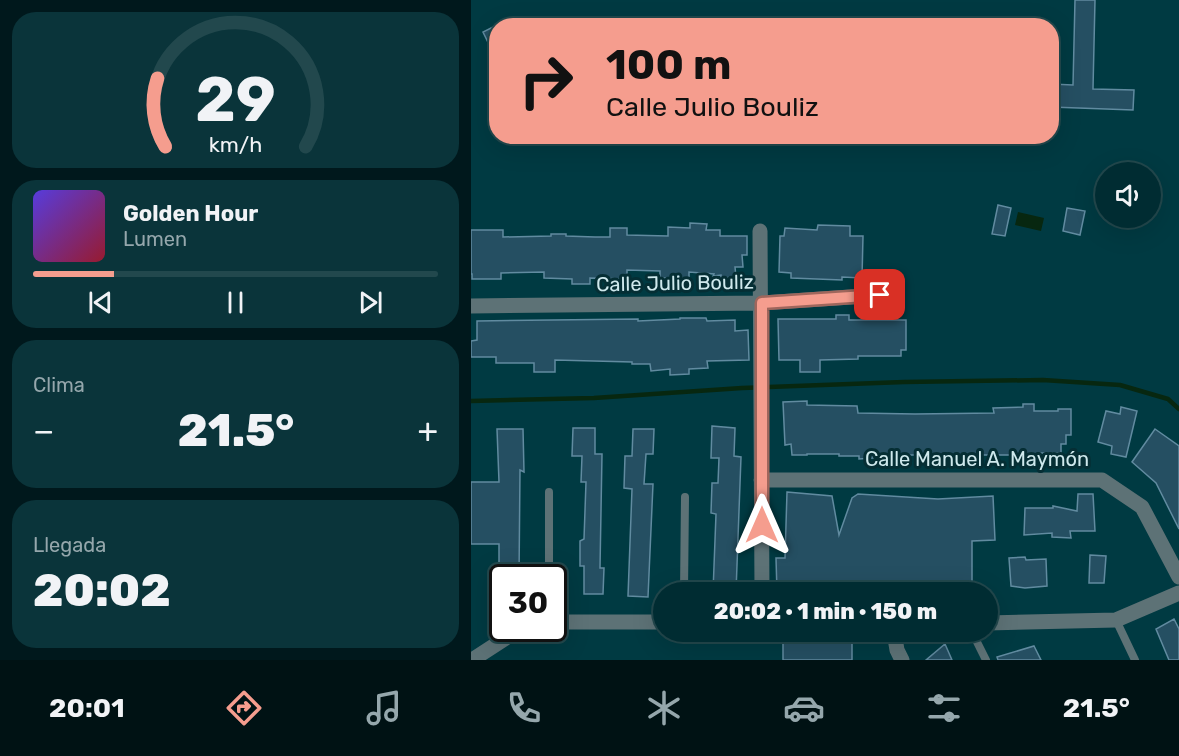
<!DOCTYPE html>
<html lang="es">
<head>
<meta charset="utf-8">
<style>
  body { margin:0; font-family:Rubik,sans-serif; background:#0a343a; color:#f1f3f6; height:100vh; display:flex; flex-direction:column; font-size:22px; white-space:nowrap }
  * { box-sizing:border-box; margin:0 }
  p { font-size:20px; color:#95a7ac }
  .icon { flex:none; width:33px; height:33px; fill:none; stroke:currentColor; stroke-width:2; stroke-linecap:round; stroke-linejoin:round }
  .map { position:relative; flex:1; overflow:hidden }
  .panel { display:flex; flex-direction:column; gap:12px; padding:12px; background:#00181c; width:471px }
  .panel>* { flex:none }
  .banner { position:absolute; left:18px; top:18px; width:570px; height:126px; border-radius:24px; box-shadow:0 6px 24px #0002,0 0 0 2px #22484d; background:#f59d8e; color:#111; overflow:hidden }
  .tools { position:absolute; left:624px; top:162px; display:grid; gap:12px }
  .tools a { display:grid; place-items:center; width:66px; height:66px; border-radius:50%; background:#002c32; box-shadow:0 6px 24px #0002,0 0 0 2px #22484d; font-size:30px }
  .speed { position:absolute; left:18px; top:564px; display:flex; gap:12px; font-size:30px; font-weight:700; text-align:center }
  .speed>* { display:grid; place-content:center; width:78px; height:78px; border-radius:50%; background:#002c32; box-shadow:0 6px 24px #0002,0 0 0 2px #22484d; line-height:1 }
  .speed .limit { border:3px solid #111; border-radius:9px; background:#fff; color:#111 }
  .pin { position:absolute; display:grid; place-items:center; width:51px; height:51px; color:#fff; margin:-26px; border-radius:12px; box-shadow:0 3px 9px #0006 }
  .me { position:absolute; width:66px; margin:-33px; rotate:0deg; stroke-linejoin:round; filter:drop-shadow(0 0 4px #0008) }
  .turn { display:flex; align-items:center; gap:21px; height:126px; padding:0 18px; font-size:27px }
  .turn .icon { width:78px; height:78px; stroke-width:2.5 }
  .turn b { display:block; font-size:42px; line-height:51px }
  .big { font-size:45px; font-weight:800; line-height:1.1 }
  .panel .widget { flex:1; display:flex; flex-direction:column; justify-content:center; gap:9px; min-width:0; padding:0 21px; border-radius:24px; background:#0a343a }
  .panel .dial { align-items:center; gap:0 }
  .dial svg { height:156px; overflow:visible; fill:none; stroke:#22484d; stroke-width:7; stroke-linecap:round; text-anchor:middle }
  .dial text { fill:#f1f3f6; stroke:none }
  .song { display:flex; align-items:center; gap:18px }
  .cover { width:72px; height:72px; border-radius:9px; background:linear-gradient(135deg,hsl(250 70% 55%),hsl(350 70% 35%)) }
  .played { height:6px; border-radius:3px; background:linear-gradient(90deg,#f59d8e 20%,#22484d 20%) }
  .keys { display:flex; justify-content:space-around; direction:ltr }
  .heat { display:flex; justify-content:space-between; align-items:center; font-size:33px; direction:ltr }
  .trip { position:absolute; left:182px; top:582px; width:345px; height:60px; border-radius:30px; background:#002c32; box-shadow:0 6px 24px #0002,0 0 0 2px #22484d; font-weight:800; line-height:60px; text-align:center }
  .tabs { display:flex; height:96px; justify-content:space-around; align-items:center; background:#001214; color:#95a7ac }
  .tabs .icon { width:42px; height:42px }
  .tabs .on { color:#f59d8e }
  .tabs b { font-size:27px; color:#f1f3f6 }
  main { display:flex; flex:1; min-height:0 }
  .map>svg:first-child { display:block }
  .water { fill:#072710 }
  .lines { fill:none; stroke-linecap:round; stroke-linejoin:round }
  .stream { stroke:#072710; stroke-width:4.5 }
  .building { fill:#254f62; stroke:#618ba0; stroke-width:1.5 }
  .service { stroke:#5d7276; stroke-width:8 }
  .minor { stroke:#5d7276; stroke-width:15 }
  .route-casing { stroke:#9f665c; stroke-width:15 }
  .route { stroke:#f59d8e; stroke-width:10 }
  .labels { text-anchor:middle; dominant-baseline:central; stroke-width:6; stroke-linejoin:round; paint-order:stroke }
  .street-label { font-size:20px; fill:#cfe9ed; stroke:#052e34 }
</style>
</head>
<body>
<main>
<section class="panel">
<div class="widget dial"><svg viewBox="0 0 100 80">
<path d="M14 69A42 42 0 1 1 86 69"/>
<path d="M14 69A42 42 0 0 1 10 34" stroke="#f59d8e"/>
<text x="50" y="56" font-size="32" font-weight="700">29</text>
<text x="50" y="72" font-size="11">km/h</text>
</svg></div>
<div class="widget">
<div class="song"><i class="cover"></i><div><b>Golden Hour</b><p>Lumen</p></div></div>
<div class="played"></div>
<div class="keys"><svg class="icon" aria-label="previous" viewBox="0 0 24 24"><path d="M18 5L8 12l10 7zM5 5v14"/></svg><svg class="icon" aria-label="pause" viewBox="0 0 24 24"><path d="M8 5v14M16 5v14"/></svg><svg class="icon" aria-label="next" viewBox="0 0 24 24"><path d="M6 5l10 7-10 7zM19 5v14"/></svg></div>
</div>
<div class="widget"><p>Clima</p>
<div class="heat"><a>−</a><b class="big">21.5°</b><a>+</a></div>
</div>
<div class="widget"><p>Llegada</p><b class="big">20:02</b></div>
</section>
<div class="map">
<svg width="708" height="660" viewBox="0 0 708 660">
  <rect width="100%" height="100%" fill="#003a42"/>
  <path class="water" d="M547,212L573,218L570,231L544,225Z"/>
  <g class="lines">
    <path class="stream" d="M0,401L123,398L271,388L433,382L572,380L649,385L697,399L708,409"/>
  </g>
  <path class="building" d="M604,0H624L622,89L663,90L662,110L580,107V84L602,85Z
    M26,25V61L12,32Z
    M527,205L540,208L534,236L521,234Z
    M596,208L614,211L609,235L592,231Z
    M219,223L236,224L235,230H249V236H276V255H271L272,267H264L265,277L250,278V275L242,276L243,274L218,272V278H189V271L156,270V279L119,278V284H101V279L73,278V272L30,273V279H1V274H0V230H32V237L80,236V234H95V236L124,237H139V228H156V235L197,236V227L219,228Z
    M347,225L379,226V236H392L391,278L371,277V280L320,278V273L308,272L309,236H313L314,228L346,230Z
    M365,315H378V320H435V350H430V356H387V359L349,360V372H329V360H308L307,319H365Z
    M209,318H235L236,321L264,320V331L277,330L278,360L236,361L237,368L218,369V374L199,375V369L180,371L179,364H161V362L84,360V372H63V363H25V357H0V341L6,340V321L167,319V321L209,319Z
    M336,401V405L386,406L387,413L444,414L523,413L522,408L552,407V404H563V411H587V409H600V435H595V444H590V453H570V455H427L402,456V458L388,459V456H368V454H336V455H321L320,444L314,445L312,402Z
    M650,407L666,411L655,457L640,454L641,446L627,442L635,411L649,414Z
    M241,426L264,428L263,456L270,457L265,592H242L245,514L240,513L241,483H247L248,458H240Z
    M102,428H124V454H131L129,568H133L132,594H113V566H109V541L113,539L115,482H110L111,456H101Z
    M26,429H52L53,472L49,470L48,578H28V544H0V482H28Z
    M162,429H183L182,454H175L173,484H182L177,597L157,596L161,489L153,488L154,456H161Z
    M684,429L708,446V529L685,483L661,462Z
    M316,492L361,496L368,535L381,498L387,494L467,499L522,496L524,540L501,541V592H306L305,558H314Z
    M607,494H622L624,531H599L600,538L581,537V533L553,535L554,508H582V506L606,511Z
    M619,555L635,556L633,583H618Z
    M554,557L555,560L575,559L576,586L554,588L540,586L538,558Z
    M703,619L708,629V660H698L685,629Z
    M312,635L381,636V660H312Z
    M474,644L481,660H455Z
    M563,646L570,660H527L526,657Z"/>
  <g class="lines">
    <path class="service" d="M78,578V492
      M213,592L214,497
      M645,620L664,660
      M503,632V636L515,660"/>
    <path class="minor" d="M289,231L291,592
      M0,306L291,303L409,295
      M290,480H631L671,507L708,577
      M82,622H192
      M516,623L645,620L708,593
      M423,632L426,650L431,660
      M1,660L41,634L58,628"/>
  </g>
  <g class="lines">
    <g class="route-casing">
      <path id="route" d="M291,525V303L409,295"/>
    </g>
    <use href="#route" class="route"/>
  </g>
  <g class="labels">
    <g class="street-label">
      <text transform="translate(204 283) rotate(-1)">Calle Julio Bouliz</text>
      <text x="506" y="459">Calle Manuel A. Maymón</text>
    </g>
  </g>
</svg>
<div class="tools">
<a><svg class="icon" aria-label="sound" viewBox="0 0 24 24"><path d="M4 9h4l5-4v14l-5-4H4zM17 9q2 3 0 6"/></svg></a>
</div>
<div class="speed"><div class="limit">30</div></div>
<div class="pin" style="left:409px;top:295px;background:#d93025"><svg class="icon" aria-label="arrive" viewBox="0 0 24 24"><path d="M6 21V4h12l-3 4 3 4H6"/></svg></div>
<svg class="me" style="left:291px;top:525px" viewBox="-20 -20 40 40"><path d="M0-17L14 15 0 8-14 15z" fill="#f59d8e" stroke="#fff" stroke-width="4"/></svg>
<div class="trip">20:02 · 1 min · 150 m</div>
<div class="banner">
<div class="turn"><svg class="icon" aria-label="right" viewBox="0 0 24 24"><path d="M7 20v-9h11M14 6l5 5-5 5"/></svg><div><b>100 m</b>Calle Julio Bouliz</div></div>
</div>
</div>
</main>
<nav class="tabs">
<b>20:01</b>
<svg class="icon on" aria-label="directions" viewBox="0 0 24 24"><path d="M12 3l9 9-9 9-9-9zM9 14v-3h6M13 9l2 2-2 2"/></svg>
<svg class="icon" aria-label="music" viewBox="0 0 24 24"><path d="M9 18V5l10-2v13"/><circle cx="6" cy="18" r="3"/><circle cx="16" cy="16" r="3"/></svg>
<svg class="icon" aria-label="phone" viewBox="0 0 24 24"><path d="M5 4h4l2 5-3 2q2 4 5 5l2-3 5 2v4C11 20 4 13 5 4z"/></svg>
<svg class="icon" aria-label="climate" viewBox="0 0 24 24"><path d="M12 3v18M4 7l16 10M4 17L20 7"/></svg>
<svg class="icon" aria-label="car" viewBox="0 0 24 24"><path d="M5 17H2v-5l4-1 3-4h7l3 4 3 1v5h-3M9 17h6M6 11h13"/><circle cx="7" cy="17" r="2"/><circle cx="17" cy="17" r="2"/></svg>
<svg class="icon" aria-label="filters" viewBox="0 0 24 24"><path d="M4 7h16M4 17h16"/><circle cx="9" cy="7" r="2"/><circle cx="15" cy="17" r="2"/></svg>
<b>21.5°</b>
</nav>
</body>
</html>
